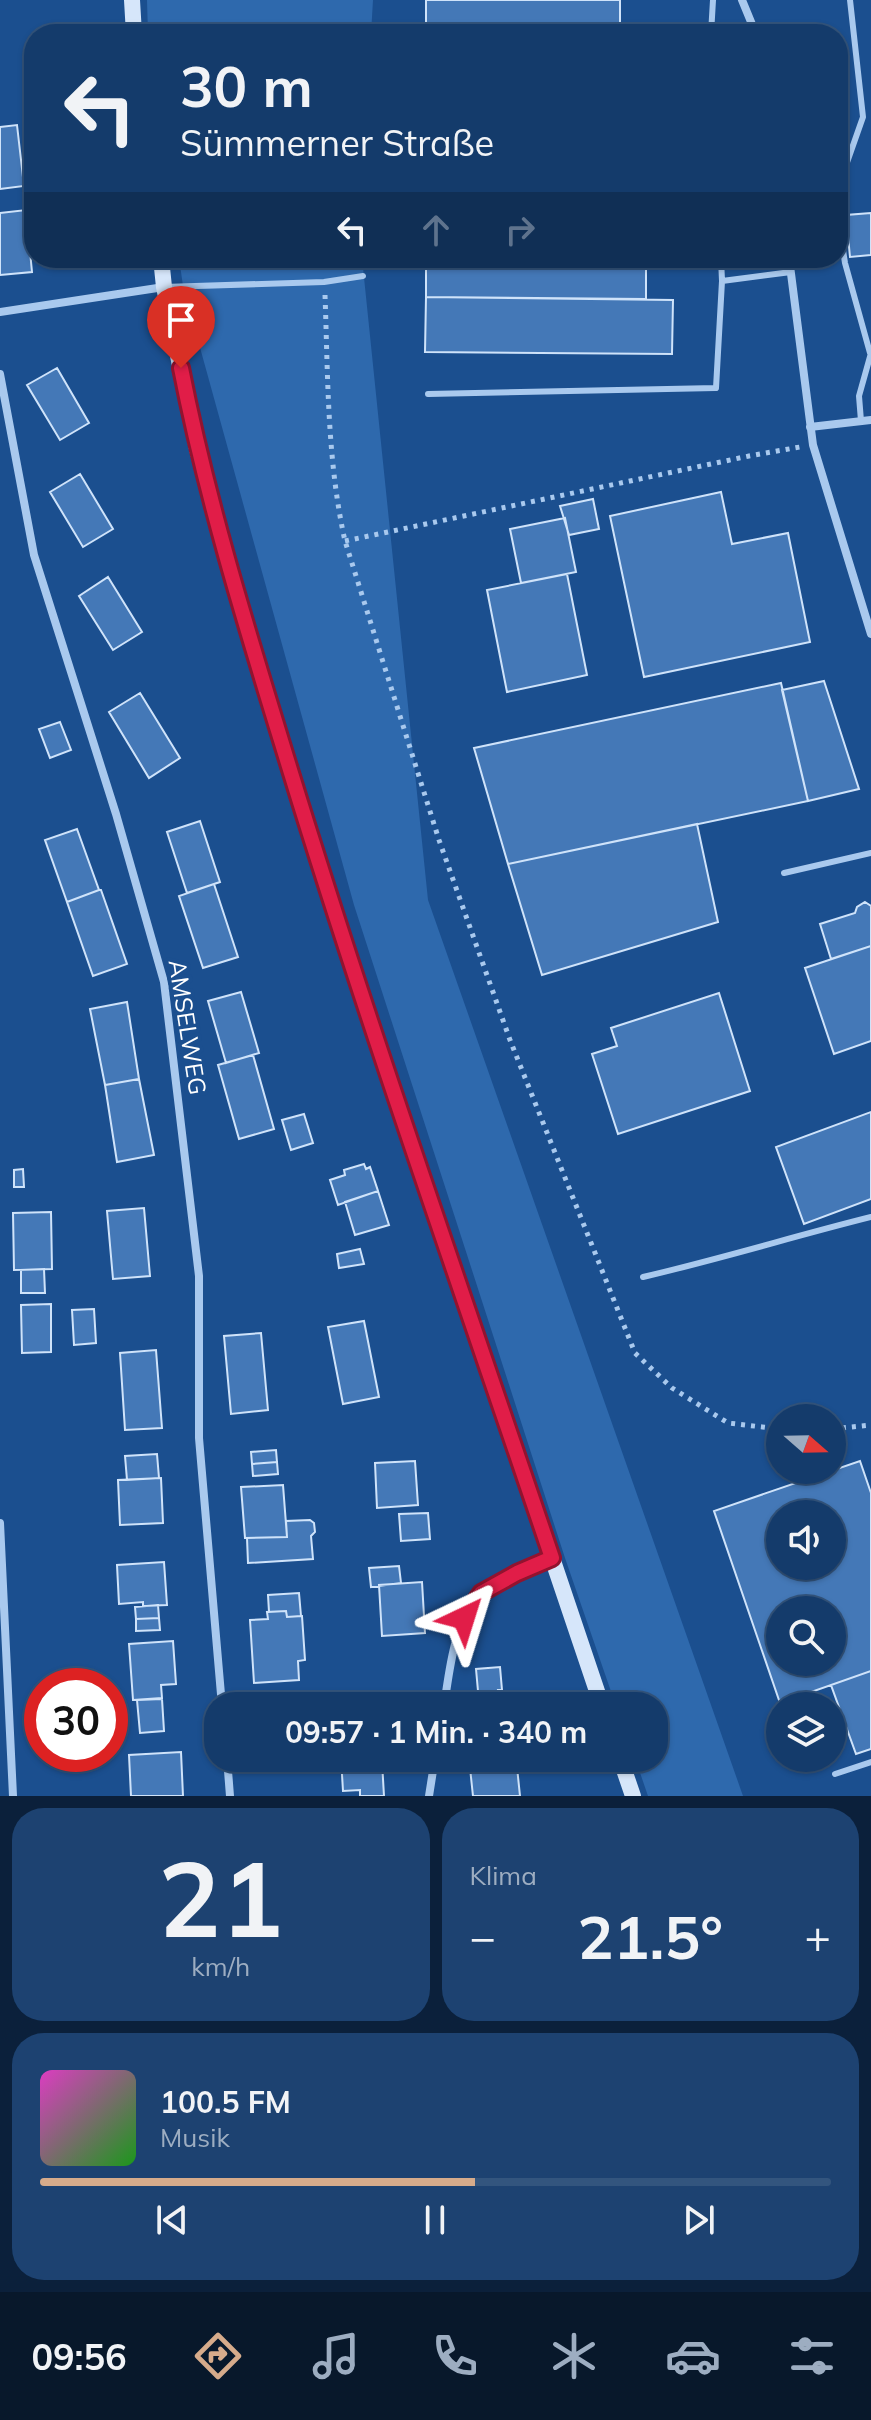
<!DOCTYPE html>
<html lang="de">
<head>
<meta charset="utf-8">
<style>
  body { margin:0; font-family:Mulish,sans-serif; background:#1d4271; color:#f1f3f6; height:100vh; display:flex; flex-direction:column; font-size:30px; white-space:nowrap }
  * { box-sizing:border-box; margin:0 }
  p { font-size:26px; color:#9dadc1 }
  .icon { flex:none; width:44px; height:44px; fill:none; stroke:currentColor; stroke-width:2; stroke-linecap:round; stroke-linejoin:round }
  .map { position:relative; height:1796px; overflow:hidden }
  .details { display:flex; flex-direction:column; gap:12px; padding:12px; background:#0b203b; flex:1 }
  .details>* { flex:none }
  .guide { position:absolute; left:24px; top:24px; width:824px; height:244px; border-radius:32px; box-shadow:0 2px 6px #0004,0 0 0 2px #33557e; background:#143b6b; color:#f1f3f6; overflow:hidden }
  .needle { width:52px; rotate:110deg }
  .fabs { position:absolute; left:766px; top:1404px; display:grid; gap:16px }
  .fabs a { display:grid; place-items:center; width:80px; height:80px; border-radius:50%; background:#143b6b; box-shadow:0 2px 6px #0004,0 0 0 2px #33557e; font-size:40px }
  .speed { position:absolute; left:24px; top:1668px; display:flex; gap:16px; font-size:40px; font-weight:700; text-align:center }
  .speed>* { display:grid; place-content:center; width:104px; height:104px; border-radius:50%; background:#143b6b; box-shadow:0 2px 6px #0004,0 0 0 2px #33557e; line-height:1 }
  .speed .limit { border:12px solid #d22; background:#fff; color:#111 }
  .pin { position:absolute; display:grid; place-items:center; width:68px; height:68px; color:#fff; margin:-82px -34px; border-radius:50% 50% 50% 0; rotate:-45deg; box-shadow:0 0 8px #0007 }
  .pin .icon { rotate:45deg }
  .me { position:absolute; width:88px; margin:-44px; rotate:41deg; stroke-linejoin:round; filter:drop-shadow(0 0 6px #0008) }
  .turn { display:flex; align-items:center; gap:28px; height:168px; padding:0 24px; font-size:36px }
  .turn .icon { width:104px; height:104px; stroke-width:2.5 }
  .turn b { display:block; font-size:56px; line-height:68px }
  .lanes { display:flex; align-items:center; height:76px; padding:0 24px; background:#0003; justify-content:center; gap:40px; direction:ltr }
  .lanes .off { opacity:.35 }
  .big { font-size:60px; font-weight:700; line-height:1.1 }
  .details .tile { flex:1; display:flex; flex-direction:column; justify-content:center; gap:12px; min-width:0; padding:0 28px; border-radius:32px; background:#1d4271 }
  .details .dial { align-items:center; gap:0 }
  .dial b { font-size:104px; line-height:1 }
  .song { display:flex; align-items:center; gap:24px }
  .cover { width:96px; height:96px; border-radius:12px; background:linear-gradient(135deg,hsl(310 70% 55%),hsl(120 70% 35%)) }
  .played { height:8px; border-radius:4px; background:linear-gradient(90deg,#d6ab8b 55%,#33557e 55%) }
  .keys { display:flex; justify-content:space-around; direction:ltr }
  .heat { display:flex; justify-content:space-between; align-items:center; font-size:44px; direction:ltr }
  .details .tiles { flex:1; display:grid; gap:12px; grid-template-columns:1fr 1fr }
  .tile:last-child { grid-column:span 2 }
  .trip { position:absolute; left:204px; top:1692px; width:464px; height:80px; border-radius:32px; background:#143b6b; box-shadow:0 2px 6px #0004,0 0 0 2px #33557e; font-weight:700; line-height:80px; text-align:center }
  .menu { display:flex; height:128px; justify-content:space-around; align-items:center; background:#08182b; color:#9dadc1 }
  .menu .icon { width:56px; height:56px }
  .menu .current { color:#d6ab8b }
  .menu b { font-size:36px; color:#f1f3f6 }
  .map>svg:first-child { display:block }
  .green { fill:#2e69ad }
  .building { fill:#4478b7; stroke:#cfe3fa; stroke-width:2; fill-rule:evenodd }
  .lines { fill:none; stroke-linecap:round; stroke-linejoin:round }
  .path { stroke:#a9c9ee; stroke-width:5; stroke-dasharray:4 6; stroke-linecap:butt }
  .service { stroke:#a9c9ee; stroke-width:6 }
  .minor { stroke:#a9c9ee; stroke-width:8 }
  .secondary { stroke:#d6e6fa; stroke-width:16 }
  .route-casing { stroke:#92132f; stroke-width:20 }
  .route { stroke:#e11d48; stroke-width:14 }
  .labels { text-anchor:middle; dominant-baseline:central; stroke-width:8; stroke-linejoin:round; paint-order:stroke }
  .street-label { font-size:24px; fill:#fff; stroke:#1b4f8f }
</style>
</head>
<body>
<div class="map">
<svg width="871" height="1796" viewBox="0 0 871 1796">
  <rect width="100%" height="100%" fill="#1b4f8f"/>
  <path class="green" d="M147,0H373L371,34H148Z
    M179,258H362L428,900L743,1796H648L635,1758H654V1706H616L565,1558L354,905L183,286Z"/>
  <path class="building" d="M426,0H620V34H426Z
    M17,125L24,186L0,189V127Z
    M26,210L32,272L0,275V213Z
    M871,213V255L850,257L846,215Z
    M426,258H646V299L426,297Z
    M426,297L673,300L672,354L425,352Z
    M57,368L89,423L60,440L27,385Z
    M80,474L113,529L83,547L50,492Z
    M721,492L732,544L788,533L810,642L644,677L610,516Z
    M593,499L599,529L569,535L560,506Z
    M565,518L576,572L521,583L510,529Z
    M567,574L587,675L507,692L487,590Z
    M108,577L142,632L113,650L79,596Z
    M824,681L859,789L808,801L782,690Z
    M781,683L808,801L508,864L474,748Z
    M140,693L180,758L149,778L109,712Z
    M60,722L71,750L50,758L39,729Z
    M200,821L220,882L187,893L167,832Z
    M697,824L718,922L542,975L508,864Z
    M77,829L99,890L67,902L45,840Z
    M214,884L238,957L203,968L179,896Z
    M99,890H101L127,964L93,976L67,902Z
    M865,902L871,906V946L831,959L820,924L855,913L857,907Z
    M871,946V1041L834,1054L805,968Z
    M241,992L259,1053L226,1063L208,1001Z
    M719,993L750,1091L618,1134L592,1054L617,1046L611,1028Z
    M127,1002L139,1079L105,1085L90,1009Z
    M253,1055L274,1129L239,1139L218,1065Z
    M139,1079L154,1155L117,1162L105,1085Z
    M871,1112V1199L804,1224L776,1147Z
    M304,1114L313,1143L291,1150L282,1120Z
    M364,1164L366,1169L370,1167L378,1191L338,1205L330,1180L345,1175L344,1170Z
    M23,1169L24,1187H14V1170Z
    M378,1191L389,1225L355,1235L345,1202Z
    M144,1208L150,1276L113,1279L107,1211Z
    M51,1212L52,1269L14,1270L13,1213Z
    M360,1249L364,1264L339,1268L337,1254Z
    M44,1269L45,1293H21V1270Z
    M51,1304V1352L22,1353L21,1305Z
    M94,1309L96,1343L74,1345L72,1310Z
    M364,1321L379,1397L343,1404L328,1327Z
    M261,1333L268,1410L231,1414L224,1336Z
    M156,1350L162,1428L125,1430L120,1353Z
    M276,1450L277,1462L252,1464L251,1452Z
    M157,1454L159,1478L127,1480L125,1456Z
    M415,1461L418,1505L377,1508L375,1463Z
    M860,1461L871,1493V1671L780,1703L714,1511ZM780,1514H832V1566H780ZM780,1610H832V1662H780Z
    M277,1462L278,1474L253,1476L252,1464Z
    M161,1478L163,1523L120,1525L118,1480Z
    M283,1485L287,1537L245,1538L241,1487Z
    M428,1513L430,1539L401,1541L399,1514Z
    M310,1520L314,1523L315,1532L311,1536L313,1559L248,1563L247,1538L287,1537L286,1521Z
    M164,1562L167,1605L143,1606V1602L119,1604L117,1565Z
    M399,1566L401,1583L371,1587L369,1568Z
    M422,1582L425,1633L382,1636L379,1585Z
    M299,1593L301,1616L287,1617L286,1611L269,1612L268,1595Z
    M158,1605L159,1618L136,1619L135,1607Z
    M286,1611L287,1617L302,1616L305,1660L298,1661L299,1680L254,1683L250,1620L268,1619L267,1612Z
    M159,1618L160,1630L136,1631V1619Z
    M173,1641L176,1684L161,1685L162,1698L133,1700L129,1644Z
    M500,1667L502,1690H498L500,1706H476L475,1692L478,1691L476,1669Z
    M871,1671V1749L856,1754L831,1685Z
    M276,1694L277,1706H253V1696Z
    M162,1699L164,1731L140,1733L137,1700Z
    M181,1752L183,1796H131L129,1755Z
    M341,1758H388V1762H382L384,1796H360V1790L343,1791Z
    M466,1758H513L514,1768L517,1767L520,1796H473L470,1768H467Z"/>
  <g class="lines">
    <path class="path" d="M325,295C328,378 327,460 345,541L439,840L510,1040L635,1353L672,1388L728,1423L780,1429
      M345,541L749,456L800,447
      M832,1429L871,1425"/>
    <path class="service" d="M711,34L713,0
      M838,188L863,117L850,0
      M838,218L845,263L870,353
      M722,281L791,272
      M164,287L324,282L363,276
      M428,394L716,388L722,281L721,258
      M861,421L859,396L871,353
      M784,873L871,853
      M643,1277C720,1259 795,1236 871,1217
      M835,1774L871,1762"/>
    <path class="minor" d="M742,0L756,34
      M789,258L813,445L871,634
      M0,312L164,287
      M0,374L34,555L116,814L164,982L199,1276V1438L222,1706
      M810,427L871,420
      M0,1523L13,1796
      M444,1706C450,1668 453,1625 480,1595C494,1580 532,1567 552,1558
      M227,1758L230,1796
      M429,1796L435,1758"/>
    <path class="secondary" d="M132,0L134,34
      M161,258L164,287L197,449L241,606L330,900L602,1706
      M620,1758L633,1796"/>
  </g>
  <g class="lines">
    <g class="route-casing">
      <path id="route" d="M181,368C208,506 250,639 291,773C372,1037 464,1297 552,1558L517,1573L481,1593L464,1618"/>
    </g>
    <use href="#route" class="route"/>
  </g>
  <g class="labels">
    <g class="street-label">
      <text transform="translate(188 1027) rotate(81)">AMSELWEG</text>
    </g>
  </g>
</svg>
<div class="fabs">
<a><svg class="needle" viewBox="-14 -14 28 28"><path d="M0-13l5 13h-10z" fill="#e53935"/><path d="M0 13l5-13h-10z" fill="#9dadc1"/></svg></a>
<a><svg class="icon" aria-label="sound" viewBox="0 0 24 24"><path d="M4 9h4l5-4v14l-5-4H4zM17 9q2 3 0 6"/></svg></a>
<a><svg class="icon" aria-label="search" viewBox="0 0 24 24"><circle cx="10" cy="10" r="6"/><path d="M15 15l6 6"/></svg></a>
<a><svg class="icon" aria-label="layers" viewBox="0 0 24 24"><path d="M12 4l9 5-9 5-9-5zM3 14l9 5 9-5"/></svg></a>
</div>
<div class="speed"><div class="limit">30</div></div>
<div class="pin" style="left:181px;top:368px;background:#d93025"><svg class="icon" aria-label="arrive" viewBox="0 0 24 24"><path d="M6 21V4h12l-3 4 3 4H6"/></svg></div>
<svg class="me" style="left:464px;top:1618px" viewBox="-20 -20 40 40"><path d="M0-17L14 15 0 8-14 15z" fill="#e11d48" stroke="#fff" stroke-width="4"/></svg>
<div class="trip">09:57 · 1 Min. · 340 m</div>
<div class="guide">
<div class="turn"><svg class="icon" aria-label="left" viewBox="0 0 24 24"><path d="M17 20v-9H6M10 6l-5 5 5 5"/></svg><div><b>30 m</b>Sümmerner Straße</div></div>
<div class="lanes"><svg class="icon" aria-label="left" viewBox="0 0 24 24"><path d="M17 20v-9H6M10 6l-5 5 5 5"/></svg><svg class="icon off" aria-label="ahead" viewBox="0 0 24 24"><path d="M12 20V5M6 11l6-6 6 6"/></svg><svg class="icon off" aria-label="right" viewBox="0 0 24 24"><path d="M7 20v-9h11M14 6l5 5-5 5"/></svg></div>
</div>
</div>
<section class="details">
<div class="tiles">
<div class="tile dial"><b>21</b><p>km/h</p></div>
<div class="tile"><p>Klima</p>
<div class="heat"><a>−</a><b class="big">21.5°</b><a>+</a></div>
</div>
<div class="tile">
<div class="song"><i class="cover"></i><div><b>100.5 FM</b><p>Musik</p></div></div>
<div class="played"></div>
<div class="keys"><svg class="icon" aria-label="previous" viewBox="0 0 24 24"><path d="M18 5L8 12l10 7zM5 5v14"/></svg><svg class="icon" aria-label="pause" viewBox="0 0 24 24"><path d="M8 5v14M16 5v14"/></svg><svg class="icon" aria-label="next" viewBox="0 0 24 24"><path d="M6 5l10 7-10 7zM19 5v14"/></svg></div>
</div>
</div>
</section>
<nav class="menu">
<b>09:56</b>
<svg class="icon current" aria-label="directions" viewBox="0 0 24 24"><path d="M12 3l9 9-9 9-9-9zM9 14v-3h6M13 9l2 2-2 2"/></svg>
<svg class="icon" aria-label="music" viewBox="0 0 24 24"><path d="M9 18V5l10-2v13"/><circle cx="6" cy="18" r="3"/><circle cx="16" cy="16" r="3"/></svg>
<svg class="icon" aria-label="phone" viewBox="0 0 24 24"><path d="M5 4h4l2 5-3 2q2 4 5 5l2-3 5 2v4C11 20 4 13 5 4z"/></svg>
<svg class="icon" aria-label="climate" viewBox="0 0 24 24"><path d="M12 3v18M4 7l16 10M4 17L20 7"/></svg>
<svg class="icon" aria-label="car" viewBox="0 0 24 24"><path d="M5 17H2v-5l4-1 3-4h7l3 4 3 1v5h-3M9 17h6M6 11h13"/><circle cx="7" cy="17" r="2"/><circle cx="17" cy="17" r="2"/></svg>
<svg class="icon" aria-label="filters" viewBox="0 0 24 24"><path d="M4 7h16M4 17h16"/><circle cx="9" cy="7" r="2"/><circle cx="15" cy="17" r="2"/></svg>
</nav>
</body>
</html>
